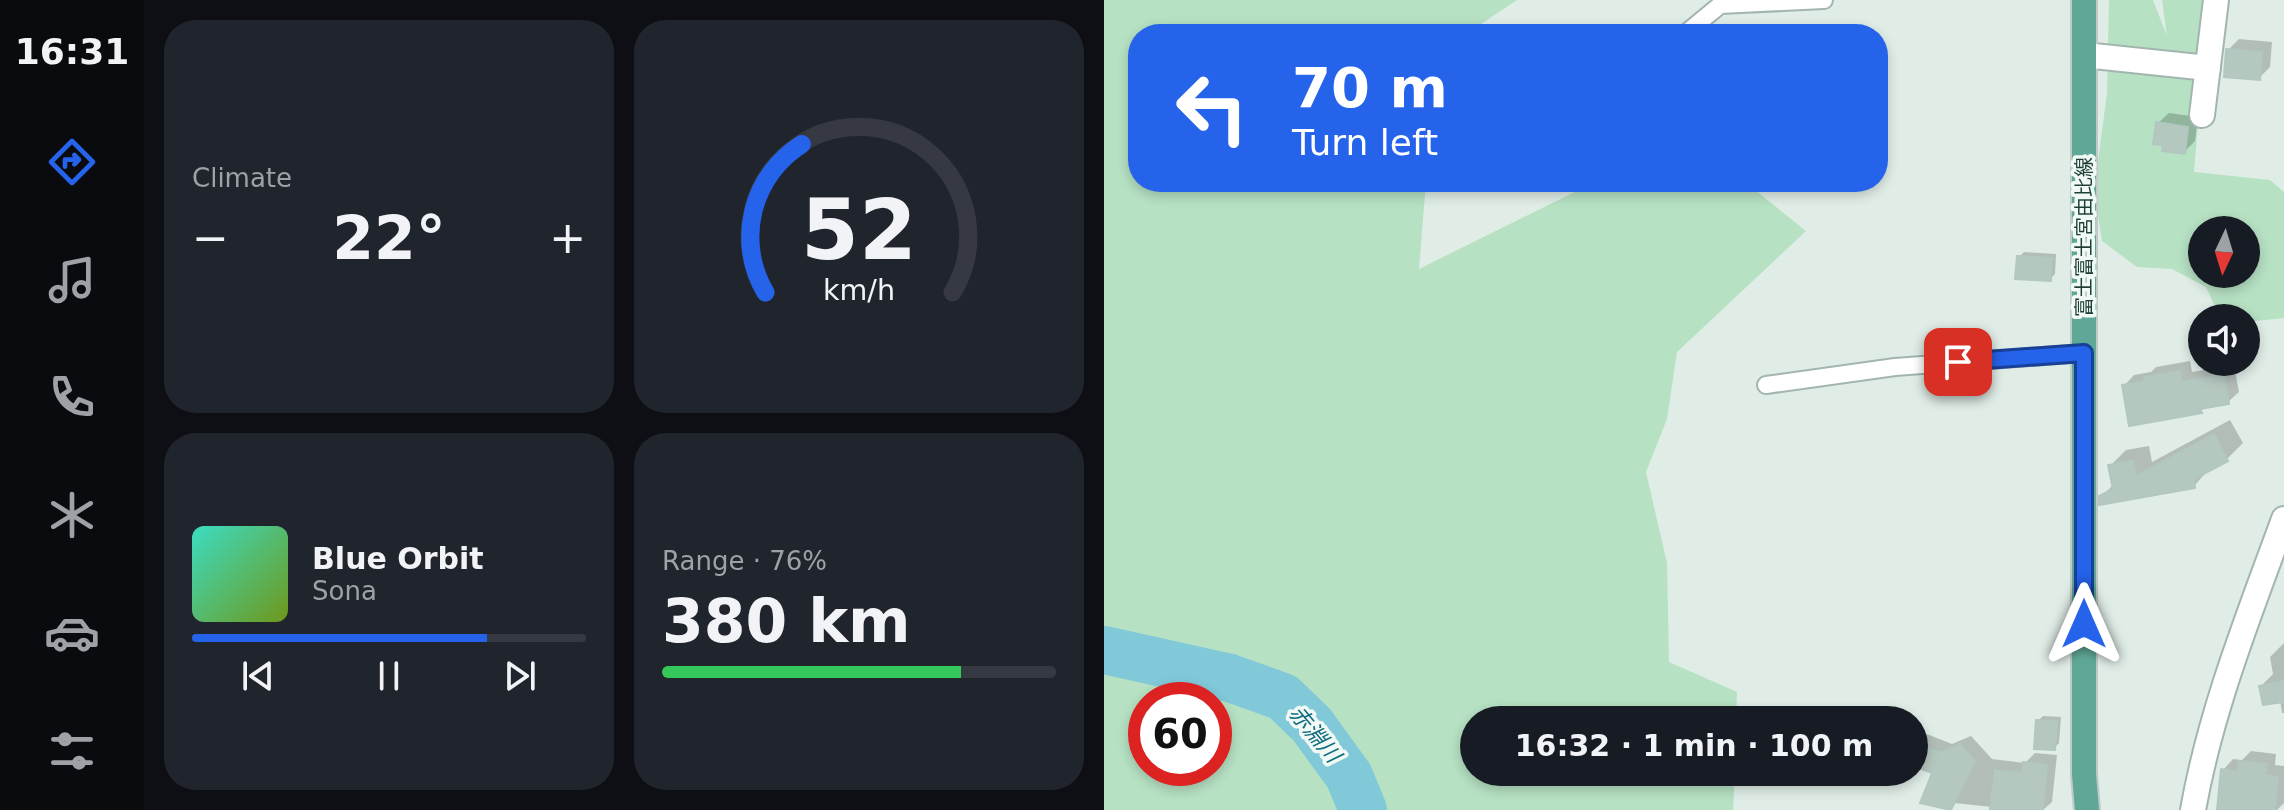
<!DOCTYPE html>
<html lang="en">
<head>
<meta charset="utf-8">
<style>
  body { margin:0; font-family:"DejaVu Sans","Noto Sans JP",sans-serif; background:#20242c; color:#f1f3f6; height:100vh; display:flex; flex-direction:column; font-size:30px; white-space:nowrap }
  * { box-sizing:border-box; margin:0 }
  p { font-size:26px; color:#9ea1a6 }
  .icon { flex:none; width:44px; height:44px; fill:none; stroke:currentColor; stroke-width:2; stroke-linecap:round; stroke-linejoin:round }
  .map { position:relative; flex:1; overflow:hidden }
  .drawer { display:flex; flex-direction:column; gap:20px; padding:20px; background:#0d0f14; width:960px }
  .drawer>* { flex:none }
  .banner { position:absolute; left:24px; top:24px; width:760px; height:168px; border-radius:32px; box-shadow:0 4px 12px #0003; background:#2563eb; color:#fff; overflow:hidden }
  .needle { width:52px; rotate:184deg }
  .tools { position:absolute; left:1084px; top:216px; display:grid; gap:16px }
  .tools a { display:grid; place-items:center; width:72px; height:72px; border-radius:50%; background:#171b24; box-shadow:0 4px 12px #0003; font-size:40px }
  .speed { position:absolute; left:24px; top:682px; display:flex; gap:16px; font-size:40px; font-weight:700; text-align:center }
  .speed>* { display:grid; place-content:center; width:104px; height:104px; border-radius:50%; background:#171b24; box-shadow:0 4px 12px #0003; line-height:1 }
  .speed .limit { border:12px solid #d22; background:#fff; color:#111 }
  .pin { position:absolute; display:grid; place-items:center; width:68px; height:68px; color:#fff; margin:-34px; border-radius:16px; box-shadow:0 4px 12px #0006 }
  .me { position:absolute; width:88px; margin:-44px; rotate:0deg; stroke-linejoin:round; filter:drop-shadow(0 0 6px #0008) }
  .turn { display:flex; align-items:center; gap:28px; height:168px; padding:0 32px; font-size:36px }
  .turn .icon { width:104px; height:104px; stroke-width:2.5 }
  .turn b { display:block; font-size:56px; line-height:68px }
  .big { font-size:60px; font-weight:700; line-height:1.1 }
  .drawer .tile { flex:1; display:flex; flex-direction:column; justify-content:center; gap:12px; min-width:0; padding:0 28px; border-radius:32px; background:#20242c }
  .drawer .dial { align-items:center; gap:0 }
  .dial svg { height:208px; overflow:visible; fill:none; stroke:#363941; stroke-width:7; stroke-linecap:round; text-anchor:middle }
  .dial text { fill:#f1f3f6; stroke:none }
  .song { display:flex; align-items:center; gap:24px }
  .cover { width:96px; height:96px; border-radius:12px; background:linear-gradient(135deg,hsl(170 70% 55%),hsl(80 70% 35%)) }
  .played { height:8px; border-radius:4px; background:linear-gradient(90deg,#2563eb 75%,#363941 75%) }
  .keys { display:flex; justify-content:space-around; direction:ltr }
  .heat { display:flex; justify-content:space-between; align-items:center; font-size:44px; direction:ltr }
  .charge { height:12px; border-radius:6px; background:linear-gradient(90deg,#34c759 76%,#363941 0) }
  .drawer .tiles { flex:1; display:grid; gap:20px; grid-template-columns:repeat(2,1fr) }
  .trip { position:absolute; left:356px; top:706px; width:468px; height:80px; border-radius:40px; background:#171b24; box-shadow:0 4px 12px #0003; font-weight:700; line-height:80px; text-align:center }
  main { display:flex; flex:1; min-height:0 }
  .tabs { display:flex; flex-direction:column; width:144px; justify-content:space-around; align-items:center; background:#090b0e; color:#9ea1a6 }
  .tabs .icon { width:56px; height:56px }
  .tabs .on { color:#2563eb }
  .tabs b { font-size:36px; color:#f1f3f6 }
  .map>svg:first-child { display:block }
  .green { fill:#b6e1c3; fill-rule:evenodd }
  .shadow { fill:#0003 }
  .lines { fill:none; stroke-linecap:round; stroke-linejoin:round }
  .river { stroke:#81c8d9; stroke-width:48 }
  .building { fill:#b5c8c0; stroke:#b1c7bf; stroke-width:2 }
  .lane-casing { stroke:#a2b5af; stroke-width:20 }
  .street-casing { stroke:#a2b5af; stroke-width:28 }
  .primary-casing { stroke:#c0c9c7; stroke-width:28 }
  .lane { stroke:#fff; stroke-width:16 }
  .street { stroke:#fff; stroke-width:24 }
  .primary { stroke:#5fa897; stroke-width:24 }
  .route-casing { stroke:#184099; stroke-width:20 }
  .route { stroke:#2563eb; stroke-width:14 }
  .labels { text-anchor:middle; dominant-baseline:central; stroke-width:7; stroke-linejoin:round; paint-order:stroke }
  .street-label { font-size:20px; fill:#1e3f37; stroke:#f1f9f5 }
  .water-label { font-size:22px; font-style:italic; fill:#116c82; stroke:#f1f9f5 }
</style>
</head>
<body>
<main>
<nav class="tabs">
<b>16:31</b>
<svg class="icon on" aria-label="directions" viewBox="0 0 24 24"><path d="M12 3l9 9-9 9-9-9zM9 14v-3h6M13 9l2 2-2 2"/></svg>
<svg class="icon" aria-label="music" viewBox="0 0 24 24"><path d="M9 18V5l10-2v13"/><circle cx="6" cy="18" r="3"/><circle cx="16" cy="16" r="3"/></svg>
<svg class="icon" aria-label="phone" viewBox="0 0 24 24"><path d="M5 4h4l2 5-3 2q2 4 5 5l2-3 5 2v4C11 20 4 13 5 4z"/></svg>
<svg class="icon" aria-label="climate" viewBox="0 0 24 24"><path d="M12 3v18M4 7l16 10M4 17L20 7"/></svg>
<svg class="icon" aria-label="car" viewBox="0 0 24 24"><path d="M5 17H2v-5l4-1 3-4h7l3 4 3 1v5h-3M9 17h6M6 11h13"/><circle cx="7" cy="17" r="2"/><circle cx="17" cy="17" r="2"/></svg>
<svg class="icon" aria-label="filters" viewBox="0 0 24 24"><path d="M4 7h16M4 17h16"/><circle cx="9" cy="7" r="2"/><circle cx="15" cy="17" r="2"/></svg>
</nav>
<section class="drawer">
<div class="tiles">
<div class="tile"><p>Climate</p>
<div class="heat"><a>−</a><b class="big">22°</b><a>+</a></div>
</div>
<div class="tile dial"><svg viewBox="0 0 100 80">
<path d="M14 69A42 42 0 1 1 86 69"/>
<path d="M14 69A42 42 0 0 1 28 12" stroke="#2563eb"/>
<text x="50" y="56" font-size="32" font-weight="700">52</text>
<text x="50" y="72" font-size="11">km/h</text>
</svg></div>
<div class="tile">
<div class="song"><i class="cover"></i><div><b>Blue Orbit</b><p>Sona</p></div></div>
<div class="played"></div>
<div class="keys"><svg class="icon" aria-label="previous" viewBox="0 0 24 24"><path d="M18 5L8 12l10 7zM5 5v14"/></svg><svg class="icon" aria-label="pause" viewBox="0 0 24 24"><path d="M8 5v14M16 5v14"/></svg><svg class="icon" aria-label="next" viewBox="0 0 24 24"><path d="M6 5l10 7-10 7zM19 5v14"/></svg></div>
</div>
<div class="tile"><p>Range · 76%</p><b class="big">380 km</b><div class="charge"></div></div>
</div>
</section>
<div class="map">
<svg width="1180" height="810" viewBox="0 0 1180 810">
  <rect width="100%" height="100%" fill="#e0ede7"/>
  <path class="green" d="M0,0H413L362,34H34V182H322L315,269L491,182H641L702,231L573,352L563,419L542,472L563,563L565,662L633,692L632,720H370V772H631L629,810H0ZM42,700H110V768H42Z
    M1005,0H1049L1063,36L1058,0H1104L1090,172L1166,180L1180,192V318L1142,322V318H1116L1102,287L1068,269L1033,267L998,241L990,191L1003,93ZM1098,230H1142V274H1098Z"/>
  <path class="shadow" d="M1135,39L1168,42L1166,67L1155,78L1124,50Z
    M1065,113L1094,117L1091,141L1080,152L1054,123Z
    M920,252L952,254L951,274L946,279L915,257Z
    M1086,361L1088,372L1130,365L1135,392L1124,402L1101,406L1097,411L1020,386L1030,375L1047,372L1052,367Z
    M1126,420L1139,443L1123,459L1106,468L1090,486L997,497L1010,484L1006,466L1022,450L1045,446L1048,462Z
    M1180,643V713H1178L1176,700L1157,686L1169,674L1166,657Z
    M777,716L788,720H773Z
    M939,716L957,717L955,743L950,748L934,721Z
    M810,729L848,744L867,736L888,759L921,763L931,753L953,755L948,802L939,810H918L820,800L831,772L810,764Z
    M1147,751L1172,754L1171,765L1180,766V803L1173,810H1131L1119,770L1129,759L1138,760Z"/>
  <g class="lines">
    <path class="river" d="M0,650L126,678L179,697L208,725L245,776L259,810"/>
  </g>
  <path class="building" d="M1122,49L1158,52L1156,80L1120,77Z
    M1052,122L1084,127L1081,154L1058,151L1059,145L1049,144Z
    M913,256L948,258L947,281L911,279Z
    M1076,371L1078,382L1120,374L1125,404L1096,409L1098,413L1025,426L1018,385L1040,381V377Z
    M1110,434L1124,461L1090,479L1091,488L995,505V496L1009,489L1004,465L1029,461L1032,476Z
    M1180,681V702L1159,705L1155,686Z
    M932,720L953,721L951,750L930,749Z
    M810,742L837,753L856,744L871,761L847,810L816,803L828,773L810,766Z
    M1135,761L1163,764L1162,775L1174,777L1171,810H1113L1117,769L1134,771Z
    M919,762L943,765L939,810L886,809L891,770L918,773Z"/>
  <g class="lines">
    <g class="lane-casing">
      <path id="lane" d="M581,34L616,5L720,0
        M662,385L791,367L980,353"/>
    </g>
    <g class="street-casing">
      <path id="street" d="M980,55L1104,68
        M1098,115L1112,0
        M1089,810C1107,709 1145,615 1180,519"/>
    </g>
    <g class="primary-casing">
      <path id="primary" d="M980,0V774L983,810"/>
    </g>
    <use href="#lane" class="lane"/>
    <use href="#street" class="street"/>
    <use href="#primary" class="primary"/>
  </g>
  <g class="lines">
    <g class="route-casing">
      <path id="route" d="M854,362L980,353V624"/>
    </g>
    <use href="#route" class="route"/>
  </g>
  <g class="labels">
    <g class="street-label">
      <text transform="translate(980 237) rotate(-90)">富士富士宮由比線</text>
    </g>
    <g class="water-label">
      <text transform="translate(211 734) rotate(50)">赤淵川</text>
    </g>
  </g>
</svg>
<div class="tools">
<a><svg class="needle" viewBox="-14 -14 28 28"><path d="M0-13l5 13h-10z" fill="#e53935"/><path d="M0 13l5-13h-10z" fill="#9ea1a6"/></svg></a>
<a><svg class="icon" aria-label="sound" viewBox="0 0 24 24"><path d="M4 9h4l5-4v14l-5-4H4zM17 9q2 3 0 6"/></svg></a>
</div>
<div class="speed"><div class="limit">60</div></div>
<div class="pin" style="left:854px;top:362px;background:#d93025"><svg class="icon" aria-label="arrive" viewBox="0 0 24 24"><path d="M6 21V4h12l-3 4 3 4H6"/></svg></div>
<svg class="me" style="left:980px;top:624px" viewBox="-20 -20 40 40"><path d="M0-17L14 15 0 8-14 15z" fill="#2563eb" stroke="#fff" stroke-width="4"/></svg>
<div class="trip">16:32 · 1 min · 100 m</div>
<div class="banner">
<div class="turn"><svg class="icon" aria-label="left" viewBox="0 0 24 24"><path d="M17 20v-9H6M10 6l-5 5 5 5"/></svg><div><b>70 m</b>Turn left</div></div>
</div>
</div>
</main>
</body>
</html>
